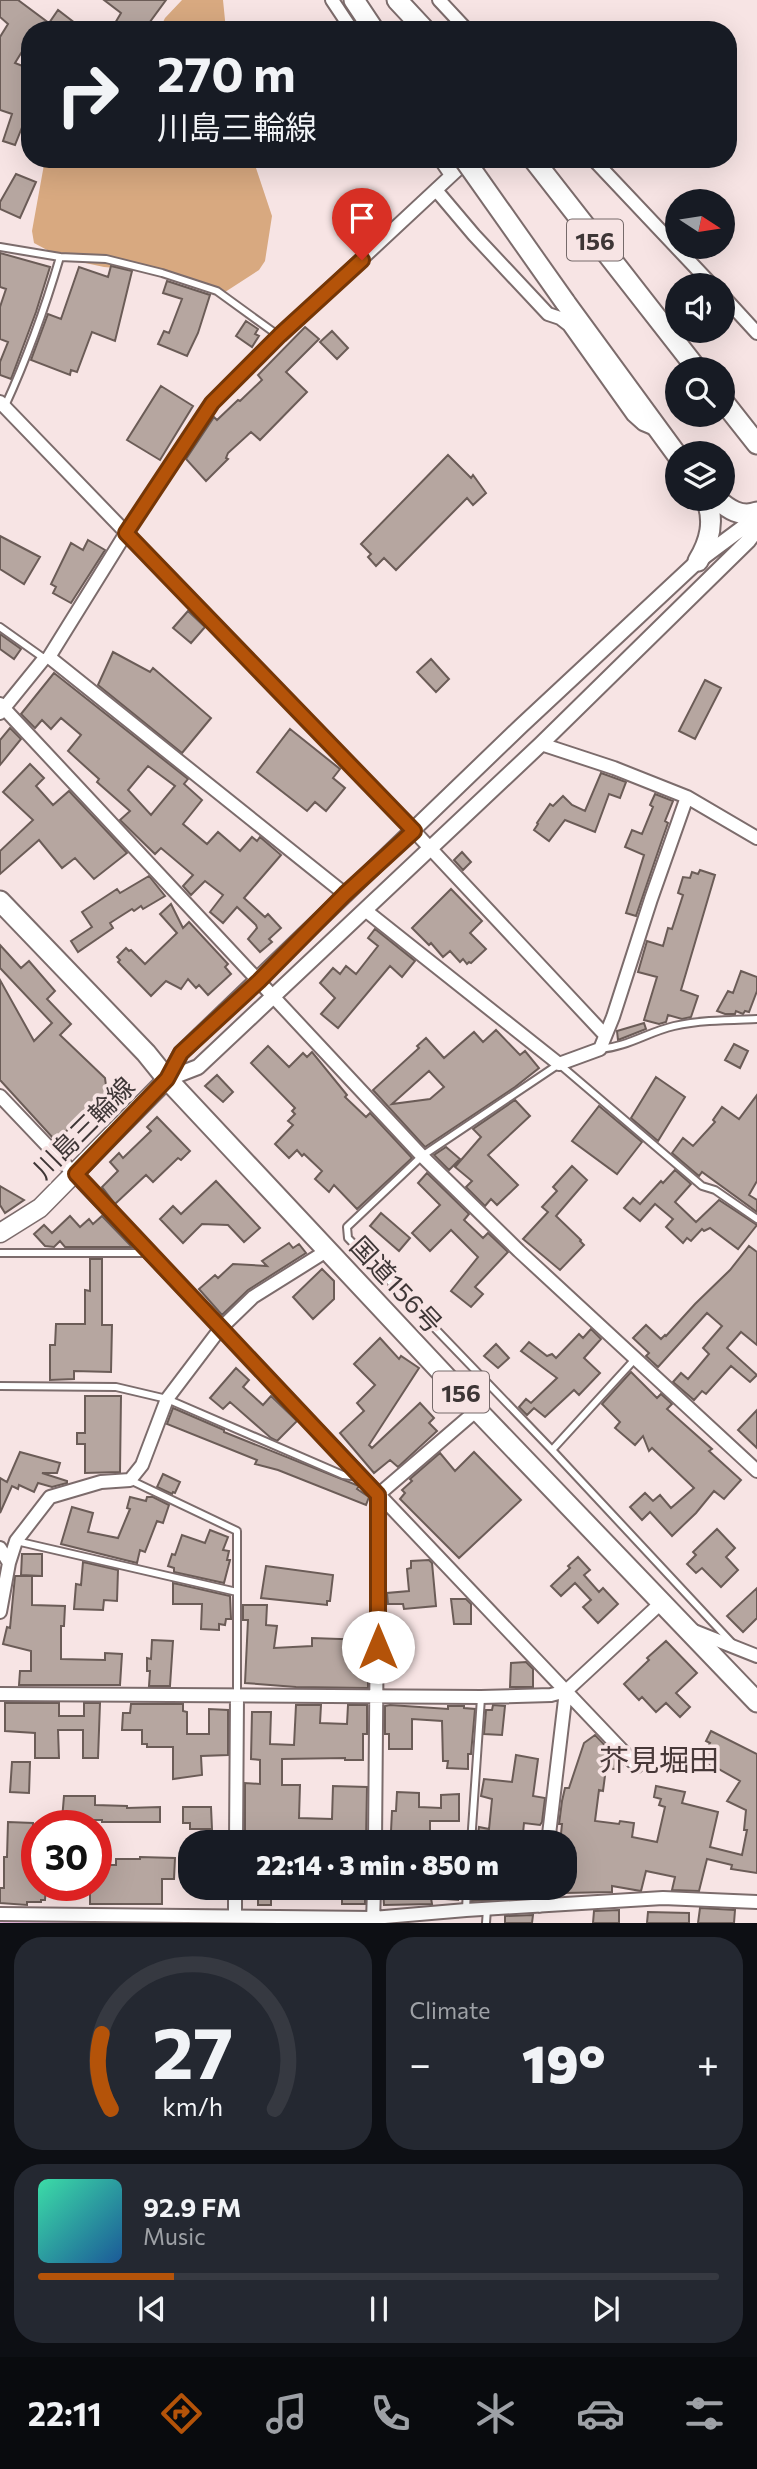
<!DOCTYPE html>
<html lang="en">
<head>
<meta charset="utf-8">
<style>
  body { margin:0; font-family:Commissioner,"Noto Sans JP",sans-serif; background:#242831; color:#f1f3f6; height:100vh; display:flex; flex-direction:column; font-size:26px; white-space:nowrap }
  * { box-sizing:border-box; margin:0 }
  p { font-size:23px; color:#9ea1a6 }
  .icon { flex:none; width:38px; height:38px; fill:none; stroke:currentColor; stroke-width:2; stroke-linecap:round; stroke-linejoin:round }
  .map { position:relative; height:1923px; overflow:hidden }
  .panel { display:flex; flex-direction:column; gap:14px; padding:14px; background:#0d0f14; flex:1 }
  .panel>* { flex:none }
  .banner { position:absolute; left:21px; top:21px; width:716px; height:147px; border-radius:28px; box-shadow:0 7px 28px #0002; background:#171b24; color:#f1f3f6; overflow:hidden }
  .needle { width:46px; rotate:102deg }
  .tools { position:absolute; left:665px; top:189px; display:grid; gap:14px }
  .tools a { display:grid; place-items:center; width:70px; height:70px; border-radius:50%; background:#171b24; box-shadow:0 7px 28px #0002; font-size:35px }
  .speed { position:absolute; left:21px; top:1810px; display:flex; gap:14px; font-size:35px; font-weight:700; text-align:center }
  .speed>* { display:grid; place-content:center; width:91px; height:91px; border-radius:50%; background:#171b24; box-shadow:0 7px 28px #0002; line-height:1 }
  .speed .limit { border:10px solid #d22; background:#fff; color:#111 }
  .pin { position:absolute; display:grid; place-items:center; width:60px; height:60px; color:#fff; margin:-72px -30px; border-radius:50% 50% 50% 0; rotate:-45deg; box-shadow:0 0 7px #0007 }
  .pin .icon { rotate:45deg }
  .me { position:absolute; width:77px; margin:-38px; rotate:0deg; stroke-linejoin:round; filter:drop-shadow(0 0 5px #0008) }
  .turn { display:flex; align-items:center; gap:24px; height:147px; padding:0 21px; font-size:32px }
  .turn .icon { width:91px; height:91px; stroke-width:2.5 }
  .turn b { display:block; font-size:49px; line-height:60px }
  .big { font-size:52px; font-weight:800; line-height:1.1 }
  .panel .widget { flex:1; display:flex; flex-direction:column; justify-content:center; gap:10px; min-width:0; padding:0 24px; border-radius:28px; background:#242831 }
  .panel .dial { align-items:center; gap:0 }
  .dial svg { height:182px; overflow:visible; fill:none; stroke:#363941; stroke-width:7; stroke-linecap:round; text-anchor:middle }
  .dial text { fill:#f1f3f6; stroke:none }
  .song { display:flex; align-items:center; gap:21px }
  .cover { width:84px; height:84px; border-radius:10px; background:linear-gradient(135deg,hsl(160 70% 55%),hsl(210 70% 35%)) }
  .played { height:7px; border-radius:4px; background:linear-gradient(90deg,#b45309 20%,#363941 20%) }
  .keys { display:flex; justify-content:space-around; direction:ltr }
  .heat { display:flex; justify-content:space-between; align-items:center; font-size:38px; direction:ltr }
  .panel .tiles { flex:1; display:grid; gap:14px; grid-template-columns:1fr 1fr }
  .widget:last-child { grid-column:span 2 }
  .trip { position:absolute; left:178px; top:1830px; width:399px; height:70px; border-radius:28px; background:#171b24; box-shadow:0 7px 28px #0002; font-weight:800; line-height:70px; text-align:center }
  .dock { display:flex; height:112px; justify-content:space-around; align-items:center; background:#090b0e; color:#9ea1a6 }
  .dock .icon { width:49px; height:49px }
  .dock .current { color:#b45309 }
  .dock b { font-size:32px; color:#f1f3f6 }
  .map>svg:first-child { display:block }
  .forest { fill:#d8a980 }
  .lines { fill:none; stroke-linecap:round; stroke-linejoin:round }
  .canal { stroke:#eab8e1; stroke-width:16 }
  .building { fill:#b6a6a0; stroke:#6b5c57; stroke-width:2; fill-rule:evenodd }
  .service-casing { stroke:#7c6c6c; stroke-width:10 }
  .minor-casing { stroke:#7c6c6c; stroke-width:16 }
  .tertiary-casing { stroke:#7c6c6c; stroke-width:18 }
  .primary-casing { stroke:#7c6c6c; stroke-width:21 }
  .trunk-casing { stroke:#7c6c6c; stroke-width:23 }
  .service { stroke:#fff; stroke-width:6 }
  .minor { stroke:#fff; stroke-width:12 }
  .tertiary { stroke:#fff; stroke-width:14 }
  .primary { stroke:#fff; stroke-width:18 }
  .trunk { stroke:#fff; stroke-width:19 }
  .trunk-bridge-casing { stroke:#7c6c6c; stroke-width:23; stroke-linecap:butt }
  .trunk-bridge { stroke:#fff; stroke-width:19 }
  .route-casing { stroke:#753606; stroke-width:18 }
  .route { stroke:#b45309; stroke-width:12 }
  .labels { text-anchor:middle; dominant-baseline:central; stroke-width:7; stroke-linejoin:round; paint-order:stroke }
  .shield { fill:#f7e4e4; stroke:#766a6a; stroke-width:2 }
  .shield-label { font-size:24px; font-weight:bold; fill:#3e3636 }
  .street-label { font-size:26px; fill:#3e3636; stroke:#f7e4e4 }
  .quarter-label { font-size:30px; fill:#473838; stroke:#f7e4e4 }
</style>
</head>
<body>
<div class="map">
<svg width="757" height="1923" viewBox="0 0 757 1923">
  <rect width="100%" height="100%" fill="#f7e4e4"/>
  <path class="forest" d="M182,0H223L226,30H159L165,18Z
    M45,159H253L272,216L265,261L259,270L222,294H212L184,278L151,271L104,267L62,258L34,243L32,231Z"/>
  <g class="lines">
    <path class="canal" d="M0,1922L91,1923"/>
  </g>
  <path class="building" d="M0,0H18L49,23L58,10L84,30H30L26,45L15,63L30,69V107L15,145L3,141L12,114L0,110V37L8,24L0,17Z
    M104,0H166L144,30H111L121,13Z
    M16,174L36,182L20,218L0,209V202Z
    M0,253L50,267L36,312L11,379L0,375V362L8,342L0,339V307L6,289L0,287Z
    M111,266L132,271L115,341L92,332L77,372L71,370L70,375L31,360L48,314L61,319L79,267L108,277Z
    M167,281L210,295L198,333L187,356L158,344L164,331L169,333L182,299L163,293Z
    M246,321L258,329L255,334L259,336L252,347L236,336Z
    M305,327L319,339L286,372L307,392L260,440L251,432L228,453L226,458L228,459L206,481L186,459L214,417L217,420L238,400L240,401L262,380L258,375Z
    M332,331L348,348L337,359L320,342Z
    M161,386L193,406L160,460L127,440Z
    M448,455L471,478L473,475L486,493L473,505L467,498L396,570L384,558L376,566L368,557L371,554L361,544Z
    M0,536L40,557L24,584L0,569Z
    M88,540L105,550L71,603L53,593L56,587L51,584L71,543L83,550Z
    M188,611L205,627L191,643L173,628Z
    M0,634L21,649L14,659L0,649Z
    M113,652L150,672L153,668L211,718L182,753L98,685Z
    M431,659L449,679L436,692L417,672Z
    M54,673L188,779L184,784L202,800L183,824L207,844L218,832L240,851L252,837L257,841L260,837L281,855L244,898L265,917L268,914L281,928L269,939L272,942L260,952L248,939L257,928L256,925L237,907L223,923L210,912L223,895L205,881L191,895L183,886L193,875L161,848L155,854L120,820L130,811L97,782L99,779L68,751L81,735L61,718L51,729L42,720L35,728L21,714ZM148,766L175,786L151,815L128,790Z
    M705,680L721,688L695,739L679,731Z
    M10,728L21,739L0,765V740Z
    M290,729L340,769L333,778L345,788L326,811L315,802L307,811L257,772Z
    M30,764L44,778L36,786L53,805L69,791L127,853L94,879L75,858L62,868L39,840L0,874V851L33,820L3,792Z
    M601,773L626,782L620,798L609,794L595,832L565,820L549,841L534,830L538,824L537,823L550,804L553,806L563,796L572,805L585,811Z
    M655,794L673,801L665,821L668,823L662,840L636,916L626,913L644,855L625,847L632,830L642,834L653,807L650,805Z
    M462,852L471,862L463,870L454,860Z
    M700,870L715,875L681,990L698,996L691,1017L682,1019L668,1015L666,1022L659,1024L644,1020L657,977L638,972L647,941L663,946L668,928L672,929L683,895L678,893L683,877L690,878L692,872L698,874Z
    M149,876L165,896L143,909L141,906L134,911L132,909L110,923L113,928L78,952L71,941L92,927L82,912L117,889L120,893Z
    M451,889L482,921L470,933L486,949L471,963L469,962L467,964L463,959L460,962L450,951L443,957L431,943L429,945L412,928Z
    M171,904L183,928L189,922L228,964L225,967L231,974L208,995L199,985L196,988L188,979L181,989L166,981L151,996L118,962L120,960L117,957L126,948L129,951L131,950L145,964L177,933L160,914Z
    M375,929L415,961L402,977L390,966L338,1028L321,1014L335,998L320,983L333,968L340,974L346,966L356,974L378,946L368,938Z
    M0,945L21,968L29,961L55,991L47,999L71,1024L60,1035L105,1078L107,1093L59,1138L56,1135L53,1138L0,1080V980L34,1041L52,1023L0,968Z
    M741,971L757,977V991L749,1012L745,1011L743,1014L736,1011L735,1014H725L717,1011L728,991L733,993Z
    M644,1023L646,1029L618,1040L617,1031Z
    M496,1030L520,1055L525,1051L539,1068L515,1087L425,1147L373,1090L419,1048L417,1046L426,1038L444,1058L474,1032L483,1042ZM429,1071L444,1087L430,1099L392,1104Z
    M734,1044L748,1051L740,1068L725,1060Z
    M268,1046L289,1067L303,1053L307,1057L312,1052L347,1095L345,1097L366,1117L370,1113L412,1158L357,1209L334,1185L329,1192L315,1179L322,1171L304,1154L302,1156L297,1150L289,1158L275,1144L293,1125L288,1121L295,1114L292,1111L295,1108L251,1063Z
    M217,1075L233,1092L223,1102L205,1086Z
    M656,1077L685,1097L658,1141L631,1118Z
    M757,1095V1181L749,1195L757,1200V1212L702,1172L699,1176L672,1153L683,1138L693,1146L715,1122L713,1120L722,1107L739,1119Z
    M515,1100L530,1116L488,1155L518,1185L497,1205L491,1199L485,1206L466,1187L472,1181L455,1167L481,1137L473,1129Z
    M599,1106L642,1142L617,1174L572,1141Z
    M157,1117L190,1151L181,1160L178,1158L153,1182L146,1175L115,1204L102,1187L118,1171L110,1162L119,1153L123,1158L151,1131L147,1127Z
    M446,1147L460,1159L449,1170L434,1155Z
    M572,1166L587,1180L556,1216L581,1240L580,1241L584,1245L560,1270L523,1239L548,1212L542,1207L557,1191L553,1187Z
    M675,1170L691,1184L675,1202L696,1222L719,1200L757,1225L738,1249L710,1228L704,1231L702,1229L691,1241L687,1238L683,1243L666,1227L673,1219L655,1204L640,1221L624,1208L633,1198L640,1204L661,1181L663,1183Z
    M427,1173L469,1214L464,1220L483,1238L488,1233L508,1252L475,1287L483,1294L471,1307L451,1291L478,1257L451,1230L430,1251L412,1233L440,1205L418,1183Z
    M216,1181L260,1228L244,1242L228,1225L202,1224L183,1243L160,1219L173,1206L181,1214Z
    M0,1186L24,1200L5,1213L0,1205Z
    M381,1213L410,1238L399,1251L370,1226Z
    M70,1216L80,1227L89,1219L93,1224L102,1216L132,1247H65L60,1241L54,1247L45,1246L34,1234L44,1225L52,1233Z
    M289,1243L293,1248L299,1244L306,1253L248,1290L222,1315L199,1289L215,1275L218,1278L233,1264L267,1266L262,1261Z
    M749,1246L757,1252V1345L741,1332L727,1348L757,1375L750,1382L731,1366L706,1394L702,1391L694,1400L673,1382L681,1373L688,1379L709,1354L703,1348L722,1326L707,1313L658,1367L646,1356L649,1353L633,1338L646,1325L661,1339L665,1335L666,1336L695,1304L730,1270Z
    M90,1259H102V1325H112L111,1372L74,1371V1379L50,1380V1345H55L56,1324H85V1290L90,1291Z
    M322,1269L334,1281V1299L313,1319L293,1297Z
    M591,1329L601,1339L584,1358L600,1373L579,1395L574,1390L545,1417L534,1408L527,1415L519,1407L526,1399L531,1403L557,1378L521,1351L529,1342L547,1356L552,1354L556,1358L579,1334L583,1338Z
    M380,1338L399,1359L401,1356L419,1368L369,1445L372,1448L420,1403L434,1418L429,1423L437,1431L398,1467L390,1460L374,1473L340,1433L364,1411L357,1403L375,1385L354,1364Z
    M496,1344L509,1358L498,1368L484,1356Z
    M236,1368L249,1380L243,1387L263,1405L271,1396L297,1421L277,1441L271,1438L230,1402L223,1409L210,1398Z
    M631,1372L657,1398L661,1394L672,1404L667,1409L712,1449L709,1451L741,1480L724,1499L714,1491L696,1513L672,1536L650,1512L642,1520L630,1507L645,1493L653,1501L660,1495L671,1508L694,1488L652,1448L649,1451L643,1436L635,1445L615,1428L620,1422L602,1404Z
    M85,1396H121L120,1472L85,1473V1444H77V1433H85Z
    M173,1408L224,1430V1432L359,1486L357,1489L369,1497L366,1505L278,1470L255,1464L257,1460L167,1424Z
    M757,1410V1448L738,1430Z
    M20,1452L60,1463L57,1473H42L67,1481V1483L52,1487L38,1483L34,1492L19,1485L18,1489L12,1486L0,1513V1478L7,1482Z
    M474,1452L521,1500L459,1558L400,1499L405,1493L402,1490L412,1481L410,1479L440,1453L455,1471Z
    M163,1474L180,1482L175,1493L173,1492L172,1494L157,1487Z
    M130,1497L146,1501L147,1497H153L169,1505L163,1523L157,1521L145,1552L140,1550L137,1563L61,1544L72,1507L93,1513L88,1532L118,1538L130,1509L127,1508Z
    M717,1529L735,1548L726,1557L738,1570L721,1587L702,1568L696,1573L687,1564L696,1555L693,1552Z
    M210,1530L228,1537L223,1550L229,1551L227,1560H230L224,1583L174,1572V1568L168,1566L172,1554L175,1555L182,1535L205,1543Z
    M22,1554H42V1576L21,1575Z
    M578,1557L590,1570L584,1575L599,1592L603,1588L618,1604L598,1623L583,1607L591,1600L575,1583L561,1596L551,1586L570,1568L568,1566Z
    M429,1560L432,1563L436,1606L404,1609L403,1604H388L387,1593L409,1591L407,1569L411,1568V1561Z
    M83,1562L118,1570L117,1601L104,1600L103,1610L74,1609L76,1584L81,1585Z
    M266,1566L333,1575L330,1601H327V1605L261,1598Z
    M15,1576H32V1605L65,1606L64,1626H61V1659L105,1660V1653L122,1654L120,1685H19L20,1671H31V1651L3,1644L7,1627L10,1628Z
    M173,1583L230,1596L231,1619H226L225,1625L219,1624V1630L201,1629L202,1604H173Z
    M757,1588V1618L743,1632L727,1616Z
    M451,1599H466L471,1604V1624H454Z
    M243,1605H267L266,1625L277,1626L274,1648L312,1646V1638L368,1640V1688L296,1687L245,1683L248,1620H243Z
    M152,1640L173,1641L170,1686H149L150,1671H147V1658L151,1659Z
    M666,1641L697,1673L676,1693L690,1707L680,1717L666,1703L656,1712L642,1697L639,1700L624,1684L649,1660L647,1658Z
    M526,1662L533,1669V1687H510L511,1663Z
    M5,1703H59V1716H84V1703H100L98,1758H83V1730H58L59,1758H35V1733L5,1731Z
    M131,1704H183V1711L187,1712V1734H209V1709L228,1710V1755L201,1756L202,1775L173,1779V1747H147V1744H142V1730H122L123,1713H130Z
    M296,1705H321L320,1723L347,1724L348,1705H367V1734H363V1760H345V1758L282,1759V1785H300L299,1818L332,1819L333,1786L367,1787L366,1839L304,1838L303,1843H245V1783L260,1784V1760L251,1759L252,1712H271L270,1744L294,1745Z
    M390,1705L448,1709V1706H464V1708L475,1709L471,1754H468V1769L447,1768L448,1761H443L442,1721L412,1719V1749H389V1734H385V1706Z
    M493,1705L505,1706L502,1735L484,1734L486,1710H492Z
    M711,1731L757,1754V1873L731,1869L732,1865L707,1859L699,1891L672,1890L675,1877L646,1871L641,1891L612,1886V1892L565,1893V1843H560L562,1824H559L562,1801L565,1788H569L584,1743L595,1735L623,1764L622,1770L606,1768L603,1791L599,1790L595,1821L619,1824L620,1821L634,1823L632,1837L657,1842L665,1807L659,1805L661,1799L654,1797L656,1786L685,1792L682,1803L718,1812L710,1847L742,1855L747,1830H744L746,1810L727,1801L740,1781L701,1759L710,1743L706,1741Z
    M516,1755L538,1759L533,1796L545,1798L542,1822L540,1825L524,1823L522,1843L477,1841L479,1827L489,1829L492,1799L481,1796L484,1779L512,1782Z
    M12,1762H30L29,1793L10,1792Z
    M397,1792L419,1793V1807L441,1808V1795L459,1794V1821H430V1843H387V1831H391L392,1811H396Z
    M64,1796H95V1805L127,1806V1808L160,1807V1822H102V1820H62Z
    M183,1807H211L212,1829H190V1823H183Z
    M8,1822L33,1823L32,1852H37V1885H46L45,1900H41V1902H27V1905L0,1903V1888H4V1857H7Z
    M140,1857L175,1858L174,1879H162V1904H90V1890H92V1885H96V1865H116V1859H140Z
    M258,1888H271V1905H258Z
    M342,1888H365V1904H342Z
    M383,1888H458V1900L431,1898L432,1904L384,1905Z
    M473,1888H510L509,1899L472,1901Z
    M700,1908L735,1910L734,1923H698Z
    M619,1910V1923H593L594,1911Z
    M648,1912L689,1913V1923H647Z
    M533,1915L532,1923H505V1916Z"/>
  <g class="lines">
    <g class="service-casing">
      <path id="service" d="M0,247L60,257L106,259L162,273L217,291L279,336
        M5,406C27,358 45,308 60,257
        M0,627L45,659
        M600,1049C627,1047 648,1032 674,1026C701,1020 729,1020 757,1019
        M0,1253H148
        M0,1386L116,1387L167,1399L343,1475L359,1477
        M552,1450L635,1359
        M130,1480L237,1531V1592
        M16,1541L237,1592V1696
        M732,1643L552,1450L348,1238L347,1227L422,1156L559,1064L702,1186L715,1190L757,1219
        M471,1843L481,1698
        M466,1910L467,1888
        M486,1923L487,1909"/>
    </g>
    <g class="minor-casing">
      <path id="minor" d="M332,0L352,30
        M439,0L467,30
        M440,159L451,175
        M593,159L712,285
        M436,190L474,235L548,314L560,318L569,325L633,415L643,424L655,429
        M723,296L757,333
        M0,402L414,831L605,1035
        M0,704L422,1156L519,1251L757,1471
        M0,713L43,660
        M541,744L614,768L687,797L757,838
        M345,894L49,657L126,533L212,403L280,335L469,159
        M365,910L559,1064L600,1049L613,1017L651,899L687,797
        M0,1096L637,1766
        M0,1548L9,1563
        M0,1612L9,1563L16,1541L50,1497L101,1482L130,1480L142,1465L167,1399L220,1329L253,1297L328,1250
        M694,1631L757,1656
        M0,1694L481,1697L551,1695L566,1691
        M236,1843L237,1697
        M375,1843L378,1495L477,1410
        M548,1843L566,1691L662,1602
        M540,1906L543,1888
        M0,1914L373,1918L466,1910L663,1898L757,1902
        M235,1916V1888
        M373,1923L374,1888"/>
    </g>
    <g class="tertiary-casing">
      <path id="tertiary" d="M167,1079L181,1053L521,726L698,561L757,517
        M167,1079L198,1067L541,744L748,541L757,529"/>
    </g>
    <g class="primary-casing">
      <path id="primary" d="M0,1233L40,1208L167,1079"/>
    </g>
    <g class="trunk-casing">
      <path id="trunk" d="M354,0L374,30
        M397,0L425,30
        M533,159L697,369
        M565,302L677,455
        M723,401L757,444
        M717,499C728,509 741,518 757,512
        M698,561C710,541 715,521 706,499
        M0,901L146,1053L167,1079L477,1410L757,1702"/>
    </g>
    <use href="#service" class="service"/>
    <use href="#minor" class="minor"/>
    <use href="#tertiary" class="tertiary"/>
    <use href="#primary" class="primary"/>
    <use href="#trunk" class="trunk"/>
    <g class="trunk-bridge-casing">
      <path id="trunk-bridge" d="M464,159L565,302"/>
    </g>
    <use href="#trunk-bridge" class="trunk-bridge"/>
  </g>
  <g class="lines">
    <g class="route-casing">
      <path id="route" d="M362,260L280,335L212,403L126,533L414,831L345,894L259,981L181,1053L167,1079L76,1174L378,1495V1647"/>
    </g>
    <use href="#route" class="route"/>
  </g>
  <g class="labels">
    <g class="shield">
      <rect x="567" y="219.5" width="56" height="41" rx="5"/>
      <rect x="433" y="1371.5" width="56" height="41" rx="5"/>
    </g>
    <g class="shield-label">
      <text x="595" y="240">156</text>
      <text x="461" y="1392">156</text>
    </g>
    <g class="street-label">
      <text transform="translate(83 1127) rotate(-45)">川島三輪線</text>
      <text transform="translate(397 1284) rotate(47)">国道156号</text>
    </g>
    <g class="quarter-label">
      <text x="659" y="1758">芥見堀田</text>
    </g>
  </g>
</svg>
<div class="tools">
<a><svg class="needle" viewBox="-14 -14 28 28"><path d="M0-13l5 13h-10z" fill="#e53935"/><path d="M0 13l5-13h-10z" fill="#9ea1a6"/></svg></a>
<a><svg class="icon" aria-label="sound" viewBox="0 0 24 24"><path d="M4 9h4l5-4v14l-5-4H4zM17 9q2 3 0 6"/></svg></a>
<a><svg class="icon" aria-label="search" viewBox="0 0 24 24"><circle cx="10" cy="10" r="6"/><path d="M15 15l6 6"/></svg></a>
<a><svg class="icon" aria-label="layers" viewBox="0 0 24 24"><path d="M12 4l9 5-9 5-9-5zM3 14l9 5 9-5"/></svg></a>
</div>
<div class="speed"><div class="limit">30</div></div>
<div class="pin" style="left:362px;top:260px;background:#d93025"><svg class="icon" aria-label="arrive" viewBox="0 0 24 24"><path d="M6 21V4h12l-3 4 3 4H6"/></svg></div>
<svg class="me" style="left:378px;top:1647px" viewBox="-20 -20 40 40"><circle r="19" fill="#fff"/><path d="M0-13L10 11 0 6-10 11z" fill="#b45309"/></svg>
<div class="trip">22:14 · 3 min · 850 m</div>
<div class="banner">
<div class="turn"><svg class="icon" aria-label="right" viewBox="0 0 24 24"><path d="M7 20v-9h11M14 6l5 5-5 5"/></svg><div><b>270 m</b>川島三輪線</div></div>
</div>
</div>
<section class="panel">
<div class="tiles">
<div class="widget dial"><svg viewBox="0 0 100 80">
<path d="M14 69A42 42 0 1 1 86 69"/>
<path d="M14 69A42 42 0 0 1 10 36" stroke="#b45309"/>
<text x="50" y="56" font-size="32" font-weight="700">27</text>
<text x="50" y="72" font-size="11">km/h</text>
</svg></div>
<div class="widget"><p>Climate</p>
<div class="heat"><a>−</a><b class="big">19°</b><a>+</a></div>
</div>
<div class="widget">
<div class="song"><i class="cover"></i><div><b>92.9 FM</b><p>Music</p></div></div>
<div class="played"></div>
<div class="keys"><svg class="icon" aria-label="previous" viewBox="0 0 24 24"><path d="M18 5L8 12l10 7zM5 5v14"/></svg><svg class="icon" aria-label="pause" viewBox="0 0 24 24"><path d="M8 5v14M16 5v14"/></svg><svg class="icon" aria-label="next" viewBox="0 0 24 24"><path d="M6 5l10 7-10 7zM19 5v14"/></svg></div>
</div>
</div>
</section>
<nav class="dock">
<b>22:11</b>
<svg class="icon current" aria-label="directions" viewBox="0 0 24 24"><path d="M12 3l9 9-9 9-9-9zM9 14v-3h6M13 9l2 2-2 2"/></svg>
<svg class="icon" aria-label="music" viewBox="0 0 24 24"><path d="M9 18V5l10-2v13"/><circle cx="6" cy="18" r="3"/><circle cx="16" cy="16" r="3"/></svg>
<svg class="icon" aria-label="phone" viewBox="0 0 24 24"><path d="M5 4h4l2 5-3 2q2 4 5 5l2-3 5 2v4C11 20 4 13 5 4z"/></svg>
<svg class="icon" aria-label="climate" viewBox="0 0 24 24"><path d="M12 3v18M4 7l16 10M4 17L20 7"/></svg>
<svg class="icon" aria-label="car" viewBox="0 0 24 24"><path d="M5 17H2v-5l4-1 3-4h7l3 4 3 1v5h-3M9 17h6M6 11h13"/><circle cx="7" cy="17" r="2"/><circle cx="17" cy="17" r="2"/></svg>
<svg class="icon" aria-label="filters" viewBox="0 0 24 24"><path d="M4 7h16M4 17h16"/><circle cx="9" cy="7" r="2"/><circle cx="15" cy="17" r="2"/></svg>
</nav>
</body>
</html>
